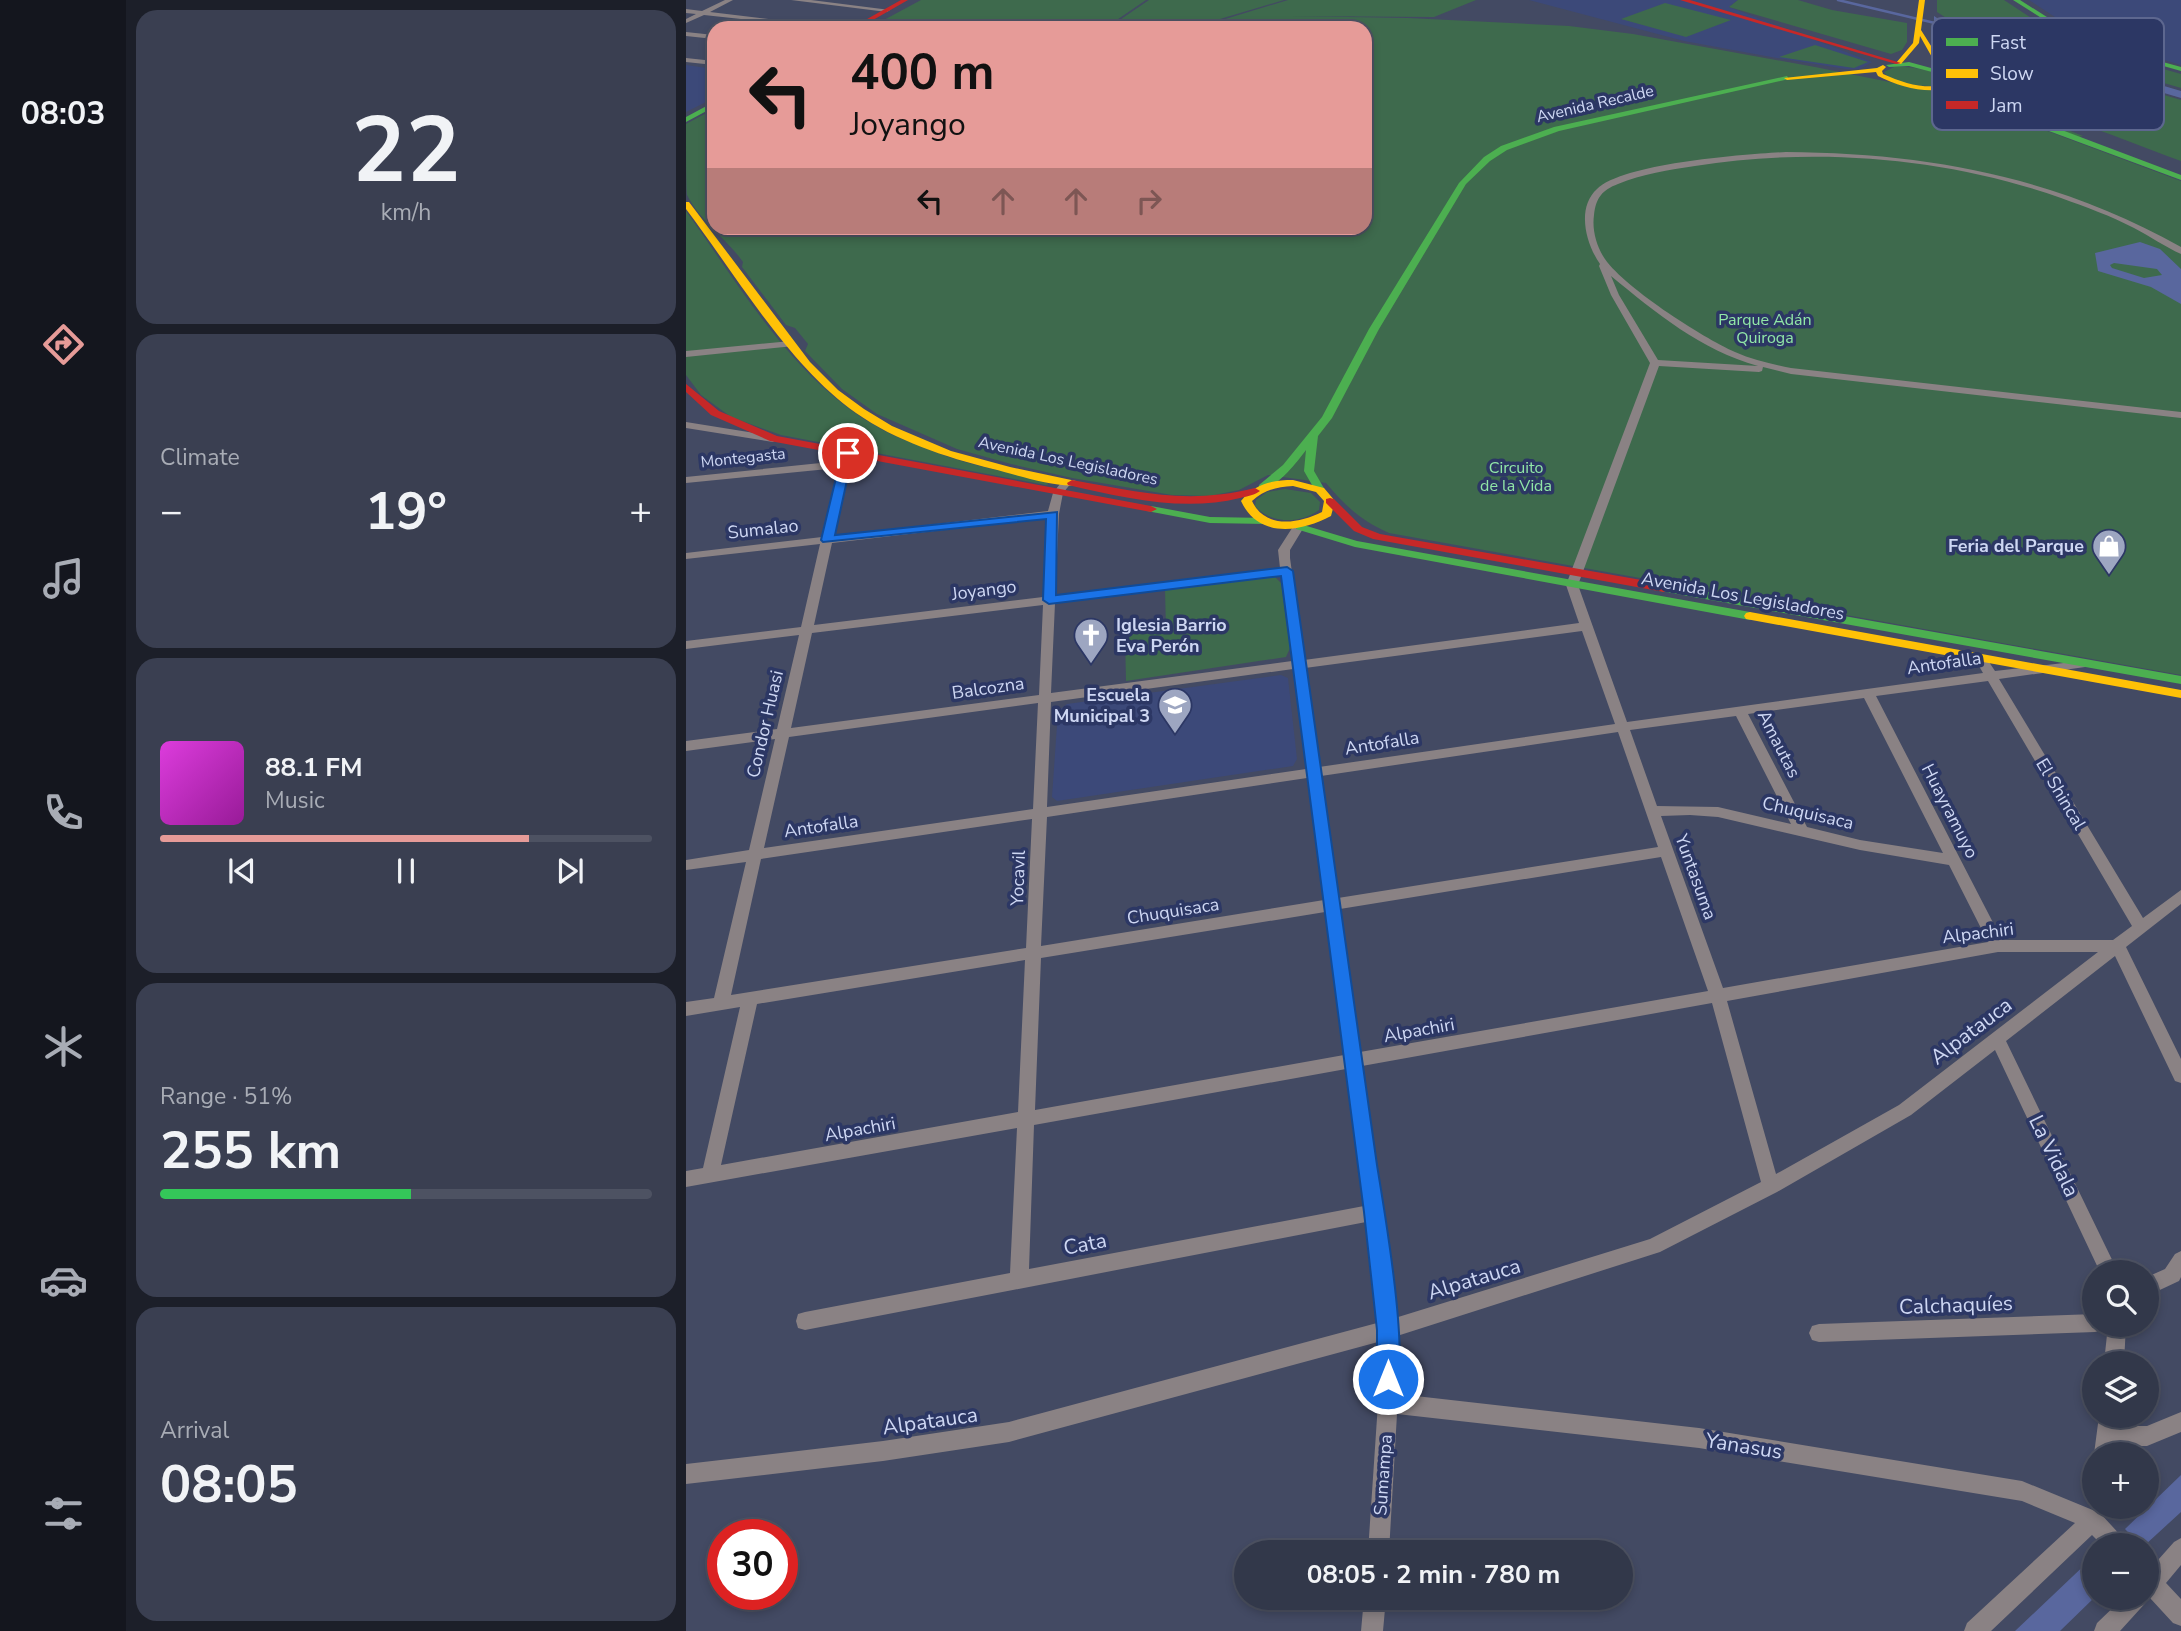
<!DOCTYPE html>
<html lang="en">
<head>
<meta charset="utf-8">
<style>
  body { margin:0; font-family:"Nunito Sans",sans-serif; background:#3a3f51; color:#f1f3f6; height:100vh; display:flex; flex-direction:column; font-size:26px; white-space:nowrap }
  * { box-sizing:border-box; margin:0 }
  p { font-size:23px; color:#a8acb5 }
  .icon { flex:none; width:38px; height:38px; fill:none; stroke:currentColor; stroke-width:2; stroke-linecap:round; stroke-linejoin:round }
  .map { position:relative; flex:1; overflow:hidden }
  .sheet { display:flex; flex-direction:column; gap:10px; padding:10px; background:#1c1f29; width:560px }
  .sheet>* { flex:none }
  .hud { position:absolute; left:21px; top:21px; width:665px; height:214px; border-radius:21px; box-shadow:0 4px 10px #0003,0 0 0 2px #4d5262; background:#e69b98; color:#111; overflow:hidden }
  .buttons { position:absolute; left:1396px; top:1260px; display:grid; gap:14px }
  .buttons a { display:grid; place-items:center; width:77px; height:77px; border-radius:50%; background:#32384a; box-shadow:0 4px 10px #0003,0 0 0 2px #4d5262; font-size:35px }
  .speed { position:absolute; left:21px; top:1519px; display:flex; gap:14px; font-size:35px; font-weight:700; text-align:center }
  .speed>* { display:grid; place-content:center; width:91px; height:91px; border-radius:50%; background:#32384a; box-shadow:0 4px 10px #0003,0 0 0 2px #4d5262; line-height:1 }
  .speed .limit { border:10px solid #d22; background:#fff; color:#111 }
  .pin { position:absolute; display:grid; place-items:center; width:60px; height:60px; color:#fff; margin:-30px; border:4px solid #fff; border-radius:50%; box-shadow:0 2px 7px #0007 }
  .me { position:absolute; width:77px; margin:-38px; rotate:0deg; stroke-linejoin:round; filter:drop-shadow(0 0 5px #0008) }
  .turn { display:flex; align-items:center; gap:24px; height:147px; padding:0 28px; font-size:32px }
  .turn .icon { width:91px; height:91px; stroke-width:2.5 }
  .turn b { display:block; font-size:49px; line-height:60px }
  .lanes { display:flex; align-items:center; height:66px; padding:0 28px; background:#0003; justify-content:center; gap:35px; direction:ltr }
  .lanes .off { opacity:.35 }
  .big { font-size:52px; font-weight:700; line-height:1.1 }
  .sheet .tile { flex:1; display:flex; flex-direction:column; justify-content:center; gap:10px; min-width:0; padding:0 24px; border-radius:21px; background:#3a3f51 }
  .sheet .dial { align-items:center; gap:0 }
  .dial b { font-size:91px; line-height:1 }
  .song { display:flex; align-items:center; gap:21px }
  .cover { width:84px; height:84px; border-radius:10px; background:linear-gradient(135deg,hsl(300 70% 55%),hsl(300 70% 35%)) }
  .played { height:7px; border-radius:4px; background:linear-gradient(90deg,#e69b98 75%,#4d5262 75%) }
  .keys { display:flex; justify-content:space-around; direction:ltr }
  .heat { display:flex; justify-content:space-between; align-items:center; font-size:38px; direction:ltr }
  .charge { height:10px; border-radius:5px; background:linear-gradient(90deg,#34c759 51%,#4d5262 0) }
  .trip { position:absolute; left:548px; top:1540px; width:399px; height:70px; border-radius:35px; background:#32384a; box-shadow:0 4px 10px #0003,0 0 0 2px #4d5262; font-weight:700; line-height:70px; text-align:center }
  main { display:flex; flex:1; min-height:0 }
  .tab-bar { display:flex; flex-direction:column; width:126px; justify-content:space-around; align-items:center; background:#14161e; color:#a8acb5 }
  .tab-bar .icon { width:49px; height:49px }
  .tab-bar .active { color:#e69b98 }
  .tab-bar b { font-size:32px; color:#f1f3f6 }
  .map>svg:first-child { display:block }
  .built { fill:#3c4979 }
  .green { fill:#3e6a4d }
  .water { fill:#59679e; fill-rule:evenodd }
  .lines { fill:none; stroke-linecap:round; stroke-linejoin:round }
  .stream-far1 { stroke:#59679e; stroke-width:2.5 }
  .stream { stroke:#59679e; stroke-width:7 }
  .street { fill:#8a8284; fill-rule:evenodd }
  .fast { fill:#4caf50; fill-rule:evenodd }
  .slow { fill:#ffc107; fill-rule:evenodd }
  .jam { fill:#c62828; fill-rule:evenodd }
  .route { fill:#1a73e8; stroke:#114b97; stroke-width:2 }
  .labels { text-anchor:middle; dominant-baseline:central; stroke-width:7; stroke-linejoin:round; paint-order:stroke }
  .far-street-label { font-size:16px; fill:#ced7f3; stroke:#2c3764 }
  .far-park-label { font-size:16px; fill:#91e7a7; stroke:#2c3764 }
  .street-label { font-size:18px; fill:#ced7f3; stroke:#2c3764 }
  .poi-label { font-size:18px; font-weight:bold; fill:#ced7f3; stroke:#2c3764; text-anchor:end }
  .near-street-label { font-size:21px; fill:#ced7f3; stroke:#2c3764 }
  .key { fill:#2c3764; stroke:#5d678f; stroke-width:2 }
  .key-label { font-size:19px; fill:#ced7f3 }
</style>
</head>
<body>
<main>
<nav class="tab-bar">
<b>08:03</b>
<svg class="icon active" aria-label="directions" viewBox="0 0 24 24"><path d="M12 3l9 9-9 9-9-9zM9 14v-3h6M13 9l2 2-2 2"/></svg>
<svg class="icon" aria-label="music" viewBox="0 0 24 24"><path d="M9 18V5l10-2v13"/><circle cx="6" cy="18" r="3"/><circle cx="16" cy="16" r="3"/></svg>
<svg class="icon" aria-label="phone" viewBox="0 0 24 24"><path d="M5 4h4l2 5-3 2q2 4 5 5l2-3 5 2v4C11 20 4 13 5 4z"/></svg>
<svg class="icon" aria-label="climate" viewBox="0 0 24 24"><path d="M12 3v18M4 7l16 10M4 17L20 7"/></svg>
<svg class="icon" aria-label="car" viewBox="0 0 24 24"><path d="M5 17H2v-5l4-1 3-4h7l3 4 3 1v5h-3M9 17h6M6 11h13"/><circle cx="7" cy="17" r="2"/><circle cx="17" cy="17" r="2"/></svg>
<svg class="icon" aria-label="filters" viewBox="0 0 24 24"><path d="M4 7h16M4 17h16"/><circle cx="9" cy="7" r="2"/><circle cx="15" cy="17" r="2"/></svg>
</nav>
<section class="sheet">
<div class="tile dial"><b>22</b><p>km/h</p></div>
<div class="tile"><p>Climate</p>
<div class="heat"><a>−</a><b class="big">19°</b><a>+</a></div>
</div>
<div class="tile">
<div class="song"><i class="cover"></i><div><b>88.1 FM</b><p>Music</p></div></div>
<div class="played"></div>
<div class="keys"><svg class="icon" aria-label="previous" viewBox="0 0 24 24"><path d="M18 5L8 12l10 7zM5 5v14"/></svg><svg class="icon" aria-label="pause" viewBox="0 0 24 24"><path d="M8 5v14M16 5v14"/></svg><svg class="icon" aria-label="next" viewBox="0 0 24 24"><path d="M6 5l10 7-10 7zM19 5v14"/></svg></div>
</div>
<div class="tile"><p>Range · 51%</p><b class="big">255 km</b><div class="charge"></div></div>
<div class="tile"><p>Arrival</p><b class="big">08:05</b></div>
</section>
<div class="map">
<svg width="1495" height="1631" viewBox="0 0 1495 1631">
  <rect width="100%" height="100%" fill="#434a63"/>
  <path class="built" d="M843,0H1052L1043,7L1186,62L1174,69H1160L1085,57L998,41Z
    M1343,0H1495V65L1398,36Z
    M0,65L28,69V98L0,112Z
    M595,675L602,678L611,759L607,766L371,801L366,797L372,711L381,704Z"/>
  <path class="green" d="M235,0H460L419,28H183Z
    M463,0H598L534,19L458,28H422Z
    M602,0H790L748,17L604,16L722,18L883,26L947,34L1129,67L1263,94L1495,181V675L703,533C676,521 659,506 640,483L582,475L553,490L524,496L486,495L386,478L325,464L271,449L191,414L156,389L119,351L122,344L109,328L100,325L56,267L57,262C41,239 14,221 1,195C0,186 0,138 0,124L28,109V228H679V28H473L562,19L536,20Z
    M1052,0H1112L1146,10L1221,23V42L1216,50L1205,54L1043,7Z
    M1251,0H1318L1382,42L1495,74V88L1265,21L1251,12Z
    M979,3L1045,20L1000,37L935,19Z
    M1249,31H1263L1495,100V161C1458,148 1422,132 1384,121C1340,108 1257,85 1249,31Z
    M1129,45L1182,62L1168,68L1093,57Z
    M1208,67C1227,66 1247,71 1265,79L1266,83C1253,90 1206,85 1198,72Z
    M1278,86L1313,103L1397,136L1392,137L1264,90Z
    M0,211C62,297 118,400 221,441C247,452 275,462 302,468C322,473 345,476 363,484L360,485L95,435L45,417L15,395L0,375Z
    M599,489L625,493L634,502L633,510C615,524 584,524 569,506L570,500L581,492Z
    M581,576L589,577L595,583L604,648L600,657L440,681L439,635L480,630L479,589Z"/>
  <path class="water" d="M1248,16L1254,20L1495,91V98L1264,30L1248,31Z
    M1454,242L1474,249L1495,269V304L1465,287L1412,271L1409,253ZM1428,263L1471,269L1476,275L1458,278L1426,268L1424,265Z
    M1495,1475V1512L1459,1545H1454L1439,1529Z
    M1406,1558L1409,1560V1597L1374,1631H1329Z"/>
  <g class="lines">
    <path class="stream-far1" d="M1152,0L1253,24"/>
    <path class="stream" d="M1441,1545L1452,1535"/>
    <path class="street" d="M39,0H47L24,12L158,28H138L18,15L0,23V19L10,14L0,13V9L16,11Z
      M105,0H125L204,10L201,12Z
      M0,32L28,35V39L0,36Z
      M0,58L28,61V65L0,62Z
      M1100,152C1243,153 1370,177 1495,247V254C1479,247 1464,236 1448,228C1425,216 1400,207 1375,198C1259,157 1130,147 1009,166C983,170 956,174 932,184C916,190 910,198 908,215C906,229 910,244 917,256C934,285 1017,338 1049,352C1067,360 1086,364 1105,368L1495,412V418L1105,374L1077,367L1076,371L1073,372L973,366L892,585L941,722L1297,673L1289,659L1295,655L1299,656L1309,671L1403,660L1405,663L1403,666L1399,667L1313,679L1457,918L1495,890V904L1440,947L1495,1059V1083L1489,1081L1429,956L1320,1041L1432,1272H1414L1309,1050L1225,1115L1091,1192L974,1252L711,1336L712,1394L1013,1428L1336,1481L1414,1513L1437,1538L1440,1545H1416L1406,1535L1305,1631H1278L1281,1623L1389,1523L1336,1501L1013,1448L711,1414L703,1552H682L692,1403V1342L323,1442L197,1461L0,1484V1464L197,1441L323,1422L691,1323L680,1222L119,1330L112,1328L110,1321L112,1314L119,1312L324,1273L331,1128L0,1187V1171L17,1168L54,1007L0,1016V1002L28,998L60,862L0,870V860L63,850L89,739L0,751V741L91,729L113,635L0,649V641L115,627L134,544L0,559V553L136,537L152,468L0,483V477L154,461L157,451H165L164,464L148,536L362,511L367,493L377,480H385L386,482L377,493L373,514L369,596L594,568L592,550L608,525H616L618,527L604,550V558L618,660L893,623L880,585L964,363L925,295L913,266L914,264C900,244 890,208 911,189C938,163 1061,154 1100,152ZM925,276C970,313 1015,350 1072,366L972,360L933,295ZM361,518L357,597L128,625L146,543ZM595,575L606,661L365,693L369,603ZM357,605L353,695L105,728L126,633ZM896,631L929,724L633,767L619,668ZM607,669L620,769L361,807L365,702ZM1302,681L1446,926L1427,940H1316L1190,696ZM1178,698L1257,853L1174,840L1121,827L1062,714ZM352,703L347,809L78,848L103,737ZM1050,716L1105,824L1032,807L971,806L944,730ZM932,732L972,847L652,898L635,776ZM621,778L638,900L355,946L361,817ZM1004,815L1032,817L1174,850L1263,865L1302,942L1037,988L975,816ZM346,819L340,948L45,995L75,859ZM975,857L1022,991L674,1052L654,909ZM639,912L658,1055L349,1110L355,958ZM1312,952H1412L1213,1105L1090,1174L1041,1001ZM339,960L332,1112L35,1165L71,1004ZM1026,1003L1075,1182L964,1239L709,1318L676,1066ZM660,1069L678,1206L343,1269L348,1125Z
      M105,341L108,342V346L0,357V351Z
      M0,422L87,436L92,439L87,442L0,428Z
      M1495,1251V1277L1493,1281L1461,1296V1277L1479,1269L1489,1254Z
      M1409,1314V1325H1418L1416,1330L1409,1332L1133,1342L1126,1340L1123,1333L1126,1326L1133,1324Z
      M1422,1325H1440L1438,1363H1418Z
      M1495,1412V1432L1461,1446H1429L1428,1454H1409V1456L1408,1454L1413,1416H1433L1432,1426H1461Z
      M1495,1538V1565L1480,1583L1495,1599V1626L1487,1623L1464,1598L1434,1631H1408L1411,1623L1437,1598H1461V1568L1464,1569L1488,1542Z
      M678,1598H700L697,1631H675Z"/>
    <path class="fast" d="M1327,0H1334L1397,40L1495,67V71L1393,42Z
      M1223,62L1267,74L1268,75L1265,77L1223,66L1203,67L1200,65Z
      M1101,76L1103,79L873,131L821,150L804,161L780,184L693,329L646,418L632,436L628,471L639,490L638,492H630L618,471L620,450C611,462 589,491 573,489V485L597,465L636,417L683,329L773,183L798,157L815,146L868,127Z
      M1248,87L1304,103L1495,175V180L1298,107L1246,90Z
      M28,102V107L0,122V117Z
      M465,506L524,517L581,518L587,521L581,524L524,523L461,511V507Z
      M614,524L671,541L1064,612L1070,616L1064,620L669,547L610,529V525Z
      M978,584L1495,676V684L974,591L972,588Z"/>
    <path class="slow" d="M1233,0H1239L1235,30L1252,57L1276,79L1316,100V102H1312L1276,84C1248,96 1218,89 1192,76L1190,72L1101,80L1098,78L1191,68L1197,65L1200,67L1196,71L1197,74C1221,85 1245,91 1270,82L1247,59L1234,36L1233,43L1215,64L1210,63L1227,43Z
      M0,202H3L124,362L152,390L178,409L206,426L265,451L324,467L390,481V485C371,488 327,474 307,469C259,457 210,441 170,413C102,365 50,275 0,209Z
      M607,480L638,488L649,501L645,516C613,533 572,538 555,501C568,484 586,480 607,480ZM607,486L630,492L638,501L636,512C612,524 579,529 566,501C578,490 590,487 607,486Z
      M1064,612L1495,690V698L1060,619L1058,616L1060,613Z"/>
    <path class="jam" d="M215,0H222L173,28H165Z
      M994,0H1004L1215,63L1210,64Z
      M0,384L33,411L91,436L465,506L471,509L465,512L84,441L25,415L0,392Z
      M386,480C453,492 501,505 569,488L574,491C569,495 562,496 554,498C498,512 438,498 382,485L381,483Z
      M644,498L648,499L676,527L694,534L978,584L984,588L978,592L687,539L668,531L640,503V499Z"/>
  </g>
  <path class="route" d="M162,450L167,453L149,535L371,512L370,595L601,567L607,571C635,769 663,967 691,1165C698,1208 723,1353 710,1387L702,1390L694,1387L691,1379V1330L678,1212L595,576L363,604L357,600L360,519L137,542L135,540L156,453Z"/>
  <defs>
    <g id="shop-pin" transform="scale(1.75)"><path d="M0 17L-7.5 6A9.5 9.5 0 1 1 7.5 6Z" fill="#9da6c1" stroke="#2c3764"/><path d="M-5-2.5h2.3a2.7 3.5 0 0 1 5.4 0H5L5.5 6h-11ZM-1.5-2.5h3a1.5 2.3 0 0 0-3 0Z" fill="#fff"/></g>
    <g id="church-pin" transform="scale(1.75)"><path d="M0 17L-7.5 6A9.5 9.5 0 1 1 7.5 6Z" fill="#9da6c1" stroke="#2c3764"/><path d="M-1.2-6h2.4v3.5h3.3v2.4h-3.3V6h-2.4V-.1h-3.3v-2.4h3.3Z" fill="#fff"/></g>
    <g id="school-pin" transform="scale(1.75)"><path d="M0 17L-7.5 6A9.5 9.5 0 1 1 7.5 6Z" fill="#9da6c1" stroke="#2c3764"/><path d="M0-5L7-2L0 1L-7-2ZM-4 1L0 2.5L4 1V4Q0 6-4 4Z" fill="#fff"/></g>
  </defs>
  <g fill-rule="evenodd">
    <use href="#shop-pin" x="1423" y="546"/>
    <use href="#church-pin" x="405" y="635"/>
    <use href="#school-pin" x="489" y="705"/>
  </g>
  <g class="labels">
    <g class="far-street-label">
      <text transform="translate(909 104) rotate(-13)">Avenida Recalde</text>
      <text transform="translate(57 458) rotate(-6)">Montegasta</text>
      <text transform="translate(382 461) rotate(12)">Avenida Los Legisladores</text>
    </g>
    <g class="far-park-label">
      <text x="1079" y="320">Parque Adán<tspan x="1079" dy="18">Quiroga</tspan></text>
      <text x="830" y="468">Circuito<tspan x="830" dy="18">de la Vida</tspan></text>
    </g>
    <g class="street-label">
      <text transform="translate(77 529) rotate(-6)">Sumalao</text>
      <text transform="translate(298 590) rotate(-7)">Joyango</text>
      <text transform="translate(1057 596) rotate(10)">Avenida Los Legisladores</text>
      <text transform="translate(1258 663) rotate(-8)">Antofalla</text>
      <text transform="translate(302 688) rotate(-8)">Balcozna</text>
      <text transform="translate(79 724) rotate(-77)">Condor Huasi</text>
      <text transform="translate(696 743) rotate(-9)">Antofalla</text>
      <text transform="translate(1093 744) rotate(63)">Amautas</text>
      <text transform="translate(1375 794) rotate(59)">El Shincal</text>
      <text transform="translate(1264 811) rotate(63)">Huayramuyo</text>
      <text transform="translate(1122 813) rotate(13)">Chuquisaca</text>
      <text transform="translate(135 826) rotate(-8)">Antofalla</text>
      <text transform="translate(1010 877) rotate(70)">Yuntasuma</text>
      <text transform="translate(332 878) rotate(-88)">Yocavil</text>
      <text transform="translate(487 911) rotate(-9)">Chuquisaca</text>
      <text transform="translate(1292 933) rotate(-7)">Alpachiri</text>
      <text transform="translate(733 1030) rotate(-10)">Alpachiri</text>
      <text transform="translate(174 1129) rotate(-10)">Alpachiri</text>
      <text transform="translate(697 1475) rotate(-86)">Sumampa</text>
    </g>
    <g class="poi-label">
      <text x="1398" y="546">Feria del Parque</text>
      <text x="430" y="625" text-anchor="start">Iglesia Barrio<tspan x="430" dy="21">Eva Perón</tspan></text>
      <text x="464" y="695">Escuela<tspan x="464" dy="21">Municipal 3</tspan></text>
    </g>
    <g class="near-street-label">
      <text transform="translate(1285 1031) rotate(-37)">Alpatauca</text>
      <text transform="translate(1368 1156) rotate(64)">La Vidala</text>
      <text transform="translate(399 1244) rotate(-11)">Cata</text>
      <text transform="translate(788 1279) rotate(-17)">Alpatauca</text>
      <text transform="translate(1270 1305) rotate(-2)">Calchaquíes</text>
      <text transform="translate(244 1421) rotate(-8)">Alpatauca</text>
      <text transform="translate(1058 1446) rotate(9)">Yanasus</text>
    </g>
  </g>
  <rect x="1246" y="18" width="232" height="112" rx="10" class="key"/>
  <rect x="1260" y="38" width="32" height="8" fill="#4caf50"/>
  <rect x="1260" y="69" width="32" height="9" fill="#ffc107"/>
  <rect x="1260" y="101" width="32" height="8" fill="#c62828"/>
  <g class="key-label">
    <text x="1304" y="49">Fast</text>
    <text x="1304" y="80">Slow</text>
    <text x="1304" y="112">Jam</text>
  </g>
</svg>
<div class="buttons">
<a><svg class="icon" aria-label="search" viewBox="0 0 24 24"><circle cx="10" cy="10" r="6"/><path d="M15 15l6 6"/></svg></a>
<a><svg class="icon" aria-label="layers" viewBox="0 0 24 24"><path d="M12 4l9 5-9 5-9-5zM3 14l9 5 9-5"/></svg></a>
<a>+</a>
<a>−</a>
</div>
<div class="speed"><div class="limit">30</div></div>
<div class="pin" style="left:162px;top:453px;background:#d93025"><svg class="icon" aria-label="arrive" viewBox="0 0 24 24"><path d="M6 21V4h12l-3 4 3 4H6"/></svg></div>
<svg class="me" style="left:702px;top:1379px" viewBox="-20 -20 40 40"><circle r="17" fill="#1a73e8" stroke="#fff" stroke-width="3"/><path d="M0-11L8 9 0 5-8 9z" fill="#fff"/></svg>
<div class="trip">08:05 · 2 min · 780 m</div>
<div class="hud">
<div class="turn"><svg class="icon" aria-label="left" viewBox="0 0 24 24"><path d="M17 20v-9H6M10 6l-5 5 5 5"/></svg><div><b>400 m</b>Joyango</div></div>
<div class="lanes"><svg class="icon" aria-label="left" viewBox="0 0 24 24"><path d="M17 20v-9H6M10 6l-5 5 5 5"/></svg><svg class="icon off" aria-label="ahead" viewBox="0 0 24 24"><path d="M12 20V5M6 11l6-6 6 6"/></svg><svg class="icon off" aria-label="ahead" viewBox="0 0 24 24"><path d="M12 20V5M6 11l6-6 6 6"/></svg><svg class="icon off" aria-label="right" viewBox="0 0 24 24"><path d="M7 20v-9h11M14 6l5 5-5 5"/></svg></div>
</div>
</div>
</main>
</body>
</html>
